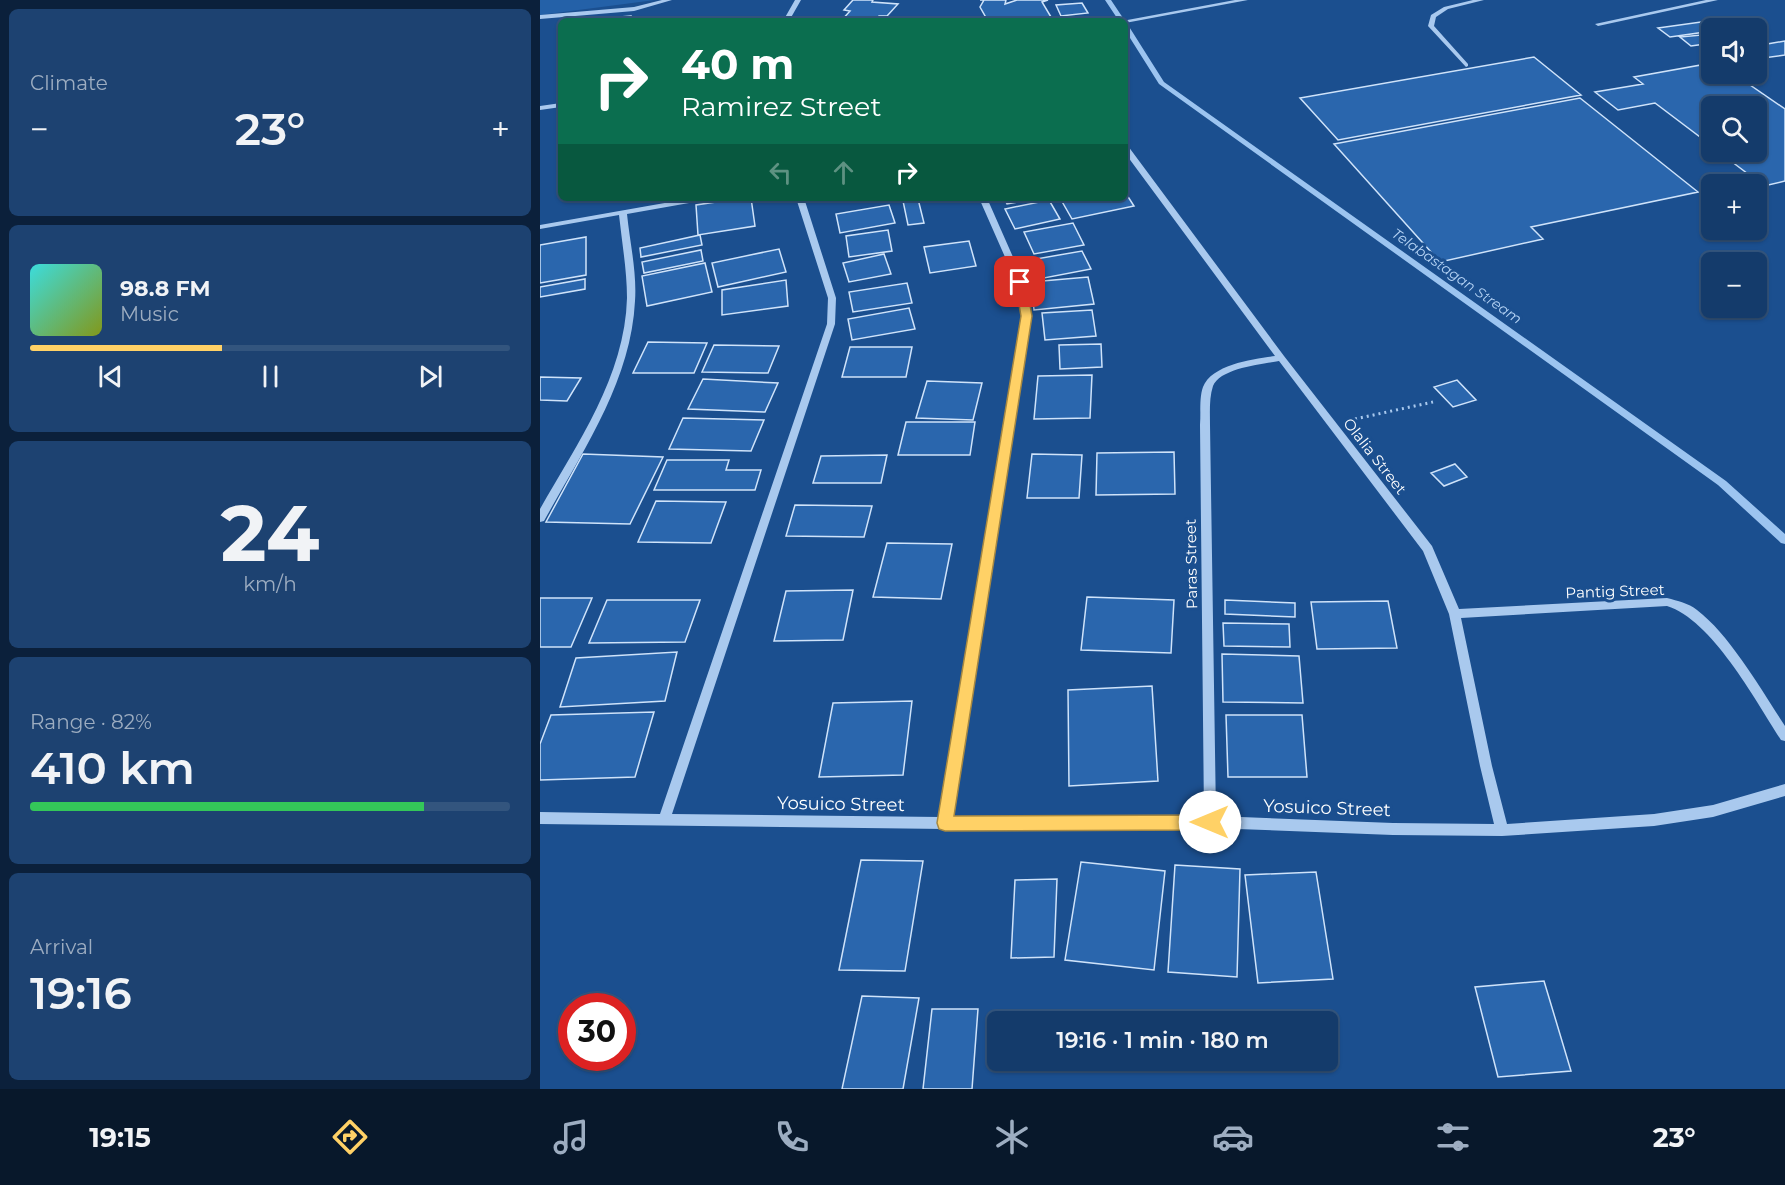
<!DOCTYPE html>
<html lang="en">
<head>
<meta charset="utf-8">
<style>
  body { margin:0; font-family:Montserrat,sans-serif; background:#1d4271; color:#f1f3f6; height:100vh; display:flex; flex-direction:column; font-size:22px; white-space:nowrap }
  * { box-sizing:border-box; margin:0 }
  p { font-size:20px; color:#9dadc1 }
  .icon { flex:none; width:33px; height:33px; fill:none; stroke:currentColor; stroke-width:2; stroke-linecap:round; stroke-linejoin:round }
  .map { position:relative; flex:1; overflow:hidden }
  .sheet { display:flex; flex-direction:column; gap:9px; padding:9px; background:#0b203b; width:540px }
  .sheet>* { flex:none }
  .top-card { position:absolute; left:18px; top:18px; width:570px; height:183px; border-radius:9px; box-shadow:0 2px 4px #0004,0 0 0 2px #33557e; background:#0b6e4f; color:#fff; overflow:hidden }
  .controls { position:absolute; left:1161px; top:18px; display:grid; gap:12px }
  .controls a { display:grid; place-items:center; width:66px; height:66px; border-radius:9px; background:#143b6b; box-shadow:0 2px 4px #0004,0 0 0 2px #33557e; font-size:30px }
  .speed { position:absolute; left:18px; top:993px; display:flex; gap:12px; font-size:30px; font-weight:700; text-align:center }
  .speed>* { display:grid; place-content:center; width:78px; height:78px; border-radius:50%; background:#143b6b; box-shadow:0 2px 4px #0004,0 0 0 2px #33557e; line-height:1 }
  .speed .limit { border:9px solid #d22; background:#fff; color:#111 }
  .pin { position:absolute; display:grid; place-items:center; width:51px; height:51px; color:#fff; margin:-26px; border-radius:12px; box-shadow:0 3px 9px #0006 }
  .me { position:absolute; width:66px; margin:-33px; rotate:270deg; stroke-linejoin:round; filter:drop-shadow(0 0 4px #0008) }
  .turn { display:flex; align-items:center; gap:21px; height:126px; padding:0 24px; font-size:27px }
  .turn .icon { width:78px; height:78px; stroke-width:2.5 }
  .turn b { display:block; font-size:42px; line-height:51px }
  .lanes { display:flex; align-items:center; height:57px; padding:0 24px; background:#0003; justify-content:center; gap:30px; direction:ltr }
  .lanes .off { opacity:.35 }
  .big { font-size:45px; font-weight:600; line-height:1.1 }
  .sheet .tile { flex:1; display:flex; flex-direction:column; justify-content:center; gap:9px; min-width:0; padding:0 21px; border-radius:9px; background:#1d4271 }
  .sheet .dial { align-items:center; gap:0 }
  .dial b { font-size:78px; line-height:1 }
  .song { display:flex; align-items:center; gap:18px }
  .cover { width:72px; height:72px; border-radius:9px; background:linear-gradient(135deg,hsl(180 70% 55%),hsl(70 70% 35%)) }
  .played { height:6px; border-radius:3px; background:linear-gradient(90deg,#ffd166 40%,#33557e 40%) }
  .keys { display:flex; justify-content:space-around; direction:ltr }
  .heat { display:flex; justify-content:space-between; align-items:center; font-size:33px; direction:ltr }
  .charge { height:9px; border-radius:4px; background:linear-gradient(90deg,#34c759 82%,#33557e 0) }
  .trip { position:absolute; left:447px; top:1011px; width:351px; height:60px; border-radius:9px; background:#143b6b; box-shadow:0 2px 4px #0004,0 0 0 2px #33557e; font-weight:600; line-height:60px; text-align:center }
  .dock { display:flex; height:96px; justify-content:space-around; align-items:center; background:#08182b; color:#9dadc1 }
  .dock .icon { width:42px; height:42px }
  .dock .selected { color:#ffd166 }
  .dock b { font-size:27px; color:#f1f3f6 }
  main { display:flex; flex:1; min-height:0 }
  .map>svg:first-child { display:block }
  .green { fill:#2461a8 }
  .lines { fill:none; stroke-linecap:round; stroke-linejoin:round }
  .stream { fill:#9cc4f0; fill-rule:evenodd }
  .building { fill:#2a66ad; stroke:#cfe3fa; stroke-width:1.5 }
  .path { stroke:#a9c9ee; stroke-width:3; stroke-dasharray:2 4; stroke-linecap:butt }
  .minor { fill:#a9c9ee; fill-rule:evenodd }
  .route { fill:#ffd166; stroke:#a68842; stroke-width:1.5 }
  .labels { text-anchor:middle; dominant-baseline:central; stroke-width:6; stroke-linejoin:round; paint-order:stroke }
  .far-water-label { font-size:14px; font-style:italic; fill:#b5d3f5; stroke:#1b4f8f }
  .street-label { font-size:15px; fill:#fff; stroke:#1b4f8f }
  .near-street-label { font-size:18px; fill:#fff; stroke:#1b4f8f }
</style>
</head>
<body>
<main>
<section class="sheet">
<div class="tile"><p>Climate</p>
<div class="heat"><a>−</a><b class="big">23°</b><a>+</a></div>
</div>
<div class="tile">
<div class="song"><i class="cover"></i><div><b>98.8 FM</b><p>Music</p></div></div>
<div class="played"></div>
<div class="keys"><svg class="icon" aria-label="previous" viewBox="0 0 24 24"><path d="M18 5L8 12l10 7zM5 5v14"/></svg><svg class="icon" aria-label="pause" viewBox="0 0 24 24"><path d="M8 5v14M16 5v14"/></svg><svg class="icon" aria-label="next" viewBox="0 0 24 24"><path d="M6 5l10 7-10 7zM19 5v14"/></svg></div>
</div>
<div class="tile dial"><b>24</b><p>km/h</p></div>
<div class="tile"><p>Range · 82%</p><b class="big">410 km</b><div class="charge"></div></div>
<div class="tile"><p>Arrival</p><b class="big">19:16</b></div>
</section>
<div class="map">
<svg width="1245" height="1089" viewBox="0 0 1245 1089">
  <rect width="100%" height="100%" fill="#1b4f8f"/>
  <path class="green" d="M0,0H115L0,15Z"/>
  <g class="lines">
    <path class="stream" d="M565,0H571L585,21H579Z
      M585,23L588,25L624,82L1186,481L1245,534V544L1241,543L1178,485L619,84L585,30Z"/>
  </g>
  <path class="building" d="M313,0H333L332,2L358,4L347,16H339L334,21H301L310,11L304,10Z
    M440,0H466L465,4L477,0H508L502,2L511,17L484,21H448L440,7L444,0Z
    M542,3L548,13L521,16L516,5Z
    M91,16V21H67L68,18Z
    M1197,17L1209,26L1172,28V31L1130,37L1118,28Z
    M1172,34V43L1151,46L1140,37Z
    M1245,41V55L1216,59V46Z
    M994,57L1041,95L798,140L760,98Z
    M1172,63V74H1194L1245,109V181L1224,186L1179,152H1216V106H1172V146L1115,103L1078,110L1055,92L1103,84L1094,77Z
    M1040,98L1158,192L991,227L1003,239L900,262L794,144Z
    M585,192L594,206L532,219L520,198H585Z
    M203,198H211L215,226L158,235L156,205Z
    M464,198H498L467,204Z
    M378,199L384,223L368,225L363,201Z
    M509,200L520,219L475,229L465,209Z
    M349,205L355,223L300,233L296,214Z
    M533,223L544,245L494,254L484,232Z
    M348,230L352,251L309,257L306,236Z
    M160,235L162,245L101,257L100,248Z
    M46,237V275L0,283V245Z
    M429,241L436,266L390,273L384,247Z
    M239,249L246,272L178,287L172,263Z
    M161,250L163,261L104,273L102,262Z
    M542,251L551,269L504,278L496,259Z
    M344,254L351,274L309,282L303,263Z
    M165,263L172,292L107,306L102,276Z
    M548,277L554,304L494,310L491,282Z
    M45,279V289L0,297V287Z
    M246,280L248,306L182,315V290Z
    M367,283L372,303L313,312L309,292Z
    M369,308L375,329L312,340L308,319Z
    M552,310L556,336L505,340L502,313Z
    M108,342L167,343L154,373H93Z
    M561,344L562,367L520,369L519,345Z
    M174,345L239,346L228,373L162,372Z
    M310,347H372L366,377H302Z
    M552,375L550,418L494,419L498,376Z
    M0,377L41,378L27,401L0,400Z
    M163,379L238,383L225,412L148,409Z
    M917,380L936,400L913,407L894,387Z
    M387,381L442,383L433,420L376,418Z
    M143,418L224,420L211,451L129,449Z
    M366,422H435L430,455H358Z
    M634,452L635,494L556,495L557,453Z
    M43,454L123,457L90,524L6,522Z
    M492,454L542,455L539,498H487Z
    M347,455L341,483H273L281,456Z
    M127,460H189L186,470H221L215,490H114Z
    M915,464L927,477L904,486L891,473Z
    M116,501L186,502L171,543L98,542Z
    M255,505L332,506L324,537L246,536Z
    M347,543L412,544L401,599L333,597Z
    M313,590L303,640L234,641L246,591Z
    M547,597L634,600L631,653L541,650Z
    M0,598H52L31,647H0Z
    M67,600H160L145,642L49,643Z
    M685,600L755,603V617L685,614Z
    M848,601L857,648L777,649L771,602Z
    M683,623L749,624L750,647L684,646Z
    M137,652L125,701L20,707L36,658Z
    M682,654L759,656L763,703L683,702Z
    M612,686L618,781L529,786L528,690Z
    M372,701L363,775L279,777L293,703Z
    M114,712L95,777L0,780V744L11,715Z
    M686,715H762L767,777H688Z
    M321,860L383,861L365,971L299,970Z
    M541,862L625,871L614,970L525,960Z
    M635,865L700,869L697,977L628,972Z
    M776,872L793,979L718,983L705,875Z
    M517,879L514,957L471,958L475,880Z
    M1004,981L1031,1071L958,1077L935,987Z
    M322,996L379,998L363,1089H302Z
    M392,1009H438L432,1089H383Z"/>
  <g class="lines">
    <path class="path" d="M815,419L893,402"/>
    <path class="minor" d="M122,0H132L94,11L0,19V15L94,7Z
      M255,0H261L249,21H243Z
      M695,0H708L585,23V21H582Z
      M933,0H944L908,9L896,17L894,26L928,64V66L926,67L888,26L891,15L904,7Z
      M1166,0H1178L1058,26L1055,24Z
      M21,103V107L0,110V106Z
      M585,146H588L744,356L892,546L919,609L1127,598C1138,601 1148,603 1157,610C1190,635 1222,691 1245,726V741L1241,740C1216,701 1172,620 1127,606L921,618L952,766L967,824L1114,814L1173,805L1245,784V796L1173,817L1114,826L962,836L853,835L670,828L405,829L0,824V812L120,814L287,324L288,298L256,198H264L296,298L295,324L132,814L400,817L483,316L476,282L439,198H447L484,282L491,316L412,817L664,816L660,425C661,413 659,398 663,387C672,364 714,359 735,356L585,153ZM739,361L883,551L909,614L940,766L954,824L853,823L676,816L670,425C670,413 669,398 673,386C680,368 722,364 739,361Z
      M153,198H170L166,200L87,214C90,243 97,273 95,301C91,382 42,452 4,521L0,522V509C37,444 85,376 87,298C87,271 82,243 79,215L0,229V225Z"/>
  </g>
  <path class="route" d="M480,278L486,282L492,316L414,816L670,815L676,817L679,822L676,827L670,830L405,831L399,829L397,823L481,316L475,282Z"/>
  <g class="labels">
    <g class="far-water-label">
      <text transform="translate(917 276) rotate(35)">Telabastagan Stream</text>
    </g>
    <g class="street-label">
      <text transform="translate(835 456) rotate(52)">Olalia Street</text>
      <text transform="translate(651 564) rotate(-91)">Paras Street</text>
      <text transform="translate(1075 591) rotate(-2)">Pantig Street</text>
    </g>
    <g class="near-street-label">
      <text transform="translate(301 804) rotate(1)">Yosuico Street</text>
      <text transform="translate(787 808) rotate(2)">Yosuico Street</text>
    </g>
  </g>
</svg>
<div class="controls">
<a><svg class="icon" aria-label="sound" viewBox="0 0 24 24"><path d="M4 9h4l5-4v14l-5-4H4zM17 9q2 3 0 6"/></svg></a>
<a><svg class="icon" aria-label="search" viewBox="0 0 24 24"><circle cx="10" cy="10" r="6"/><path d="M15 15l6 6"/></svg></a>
<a>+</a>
<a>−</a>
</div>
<div class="speed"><div class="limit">30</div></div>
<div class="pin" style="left:480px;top:282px;background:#d93025"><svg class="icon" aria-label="arrive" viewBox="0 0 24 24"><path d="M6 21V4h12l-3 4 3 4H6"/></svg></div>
<svg class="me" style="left:670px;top:822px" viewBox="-20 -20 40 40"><circle r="19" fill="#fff"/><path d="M0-13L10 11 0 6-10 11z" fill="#ffd166"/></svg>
<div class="trip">19:16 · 1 min · 180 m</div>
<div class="top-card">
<div class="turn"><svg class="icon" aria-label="right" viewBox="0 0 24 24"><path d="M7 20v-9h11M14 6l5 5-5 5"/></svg><div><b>40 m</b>Ramirez Street</div></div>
<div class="lanes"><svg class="icon off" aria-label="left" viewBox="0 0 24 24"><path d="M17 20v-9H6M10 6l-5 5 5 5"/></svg><svg class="icon off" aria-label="ahead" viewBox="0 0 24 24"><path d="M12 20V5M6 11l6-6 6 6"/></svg><svg class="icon" aria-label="right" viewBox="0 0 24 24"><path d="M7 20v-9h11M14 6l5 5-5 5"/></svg></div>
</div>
</div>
</main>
<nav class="dock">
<b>19:15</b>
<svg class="icon selected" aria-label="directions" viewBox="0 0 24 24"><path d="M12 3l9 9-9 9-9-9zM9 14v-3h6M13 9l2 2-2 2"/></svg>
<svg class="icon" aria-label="music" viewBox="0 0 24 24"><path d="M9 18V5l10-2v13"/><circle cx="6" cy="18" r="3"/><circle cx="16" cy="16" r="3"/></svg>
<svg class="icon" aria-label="phone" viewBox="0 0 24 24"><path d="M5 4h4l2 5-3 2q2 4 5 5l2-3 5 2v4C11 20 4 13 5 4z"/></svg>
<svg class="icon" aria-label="climate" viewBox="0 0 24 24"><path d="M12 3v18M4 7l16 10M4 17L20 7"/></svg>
<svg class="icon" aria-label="car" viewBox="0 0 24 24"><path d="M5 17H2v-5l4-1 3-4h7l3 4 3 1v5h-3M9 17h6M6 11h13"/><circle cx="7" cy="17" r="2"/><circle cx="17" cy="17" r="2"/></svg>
<svg class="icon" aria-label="filters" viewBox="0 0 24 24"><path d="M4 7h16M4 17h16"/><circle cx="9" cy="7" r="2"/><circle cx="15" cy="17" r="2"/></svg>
<b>23°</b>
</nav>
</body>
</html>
